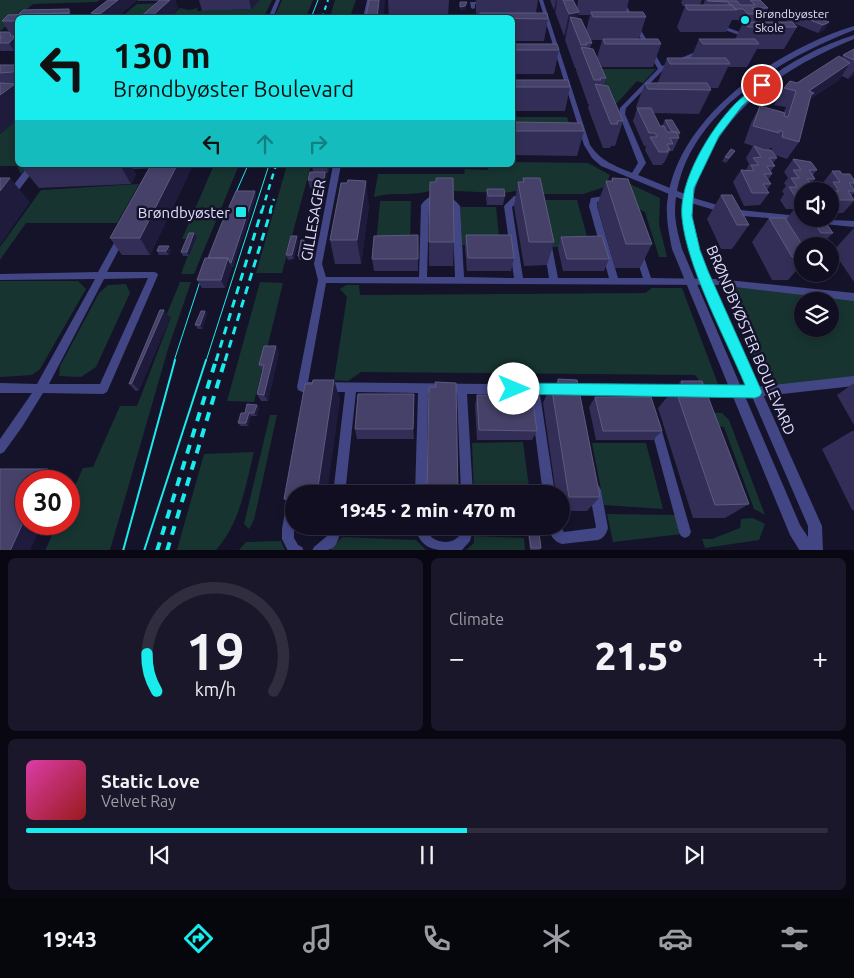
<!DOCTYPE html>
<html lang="en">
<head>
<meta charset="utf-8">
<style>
  body { margin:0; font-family:Ubuntu,sans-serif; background:#191729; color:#f1f3f6; height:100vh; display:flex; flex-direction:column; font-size:19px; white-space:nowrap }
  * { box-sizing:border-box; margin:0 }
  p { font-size:16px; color:#9c9ca5 }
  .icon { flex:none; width:28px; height:28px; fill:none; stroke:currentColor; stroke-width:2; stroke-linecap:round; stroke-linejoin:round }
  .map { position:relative; height:550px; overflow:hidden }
  .side { display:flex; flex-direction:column; gap:8px; padding:8px; background:#090812; flex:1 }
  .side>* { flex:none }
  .hud { position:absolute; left:15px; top:15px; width:500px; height:152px; border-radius:8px; box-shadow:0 2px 8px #0003,0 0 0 1px #302e3e; background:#1aeced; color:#111; overflow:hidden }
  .buttons { position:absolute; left:794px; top:182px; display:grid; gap:10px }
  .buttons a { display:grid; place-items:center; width:45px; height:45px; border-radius:50%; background:#100e20; box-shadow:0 2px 8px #0003,0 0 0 1px #302e3e; font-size:25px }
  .speed { position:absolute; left:15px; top:470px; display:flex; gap:10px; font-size:25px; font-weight:700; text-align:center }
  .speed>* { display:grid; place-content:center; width:65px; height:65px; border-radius:50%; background:#100e20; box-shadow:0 2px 8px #0003,0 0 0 1px #302e3e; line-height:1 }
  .speed .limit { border:8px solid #d22; background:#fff; color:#111 }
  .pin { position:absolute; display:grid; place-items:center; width:42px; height:42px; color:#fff; margin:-21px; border:2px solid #fff; border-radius:50%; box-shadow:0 1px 5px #0007 }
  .me { position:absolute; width:55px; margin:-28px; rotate:90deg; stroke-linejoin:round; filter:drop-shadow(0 0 4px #0008) }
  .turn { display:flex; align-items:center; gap:18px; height:105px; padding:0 15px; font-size:22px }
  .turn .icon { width:65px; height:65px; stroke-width:2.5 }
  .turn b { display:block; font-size:35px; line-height:42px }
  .lanes { display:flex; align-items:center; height:48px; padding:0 15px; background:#0003; justify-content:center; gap:25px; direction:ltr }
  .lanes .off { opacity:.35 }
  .big { font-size:38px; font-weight:800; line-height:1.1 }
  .side .tile { flex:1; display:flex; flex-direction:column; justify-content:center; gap:8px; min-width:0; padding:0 18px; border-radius:8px; background:#191729 }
  .side .dial { align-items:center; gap:0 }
  .dial svg { height:130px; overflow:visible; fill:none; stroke:#302e3e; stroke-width:7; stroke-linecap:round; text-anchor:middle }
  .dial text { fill:#f1f3f6; stroke:none }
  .song { display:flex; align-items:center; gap:15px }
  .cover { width:60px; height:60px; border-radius:8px; background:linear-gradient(135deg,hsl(320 70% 55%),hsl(0 70% 35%)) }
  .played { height:5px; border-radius:2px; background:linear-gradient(90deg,#1aeced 55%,#302e3e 55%) }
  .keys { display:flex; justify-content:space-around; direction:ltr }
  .heat { display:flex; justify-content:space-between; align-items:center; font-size:28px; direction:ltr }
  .side .tiles { flex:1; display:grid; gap:8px; grid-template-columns:1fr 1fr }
  .tile:last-child { grid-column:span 2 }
  .trip { position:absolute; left:285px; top:485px; width:285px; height:50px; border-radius:25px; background:#100e20; box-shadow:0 2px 8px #0003,0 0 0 1px #302e3e; font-weight:800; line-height:50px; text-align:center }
  .tab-bar { display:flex; height:80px; justify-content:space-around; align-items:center; background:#06060d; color:#9c9ca5 }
  .tab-bar .icon { width:35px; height:35px }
  .tab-bar .active { color:#1aeced }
  .tab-bar b { font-size:22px; color:#f1f3f6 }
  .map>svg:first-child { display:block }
  .green { fill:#173430; fill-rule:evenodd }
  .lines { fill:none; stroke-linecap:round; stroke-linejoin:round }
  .minor { fill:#424685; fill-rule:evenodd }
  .tertiary { fill:#424685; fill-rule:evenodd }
  .tram-far1 { stroke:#1aeced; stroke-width:1 }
  .tram { stroke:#1aeced; stroke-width:2 }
  .rail-far3 { stroke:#1aeced; stroke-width:2; stroke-dasharray:4.5 4; stroke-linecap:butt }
  .rail-far2 { stroke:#1aeced; stroke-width:2.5; stroke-dasharray:6 5; stroke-linecap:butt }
  .rail-far1 { stroke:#1aeced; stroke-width:3; stroke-dasharray:8 6; stroke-linecap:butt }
  .rail { stroke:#1aeced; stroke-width:4; stroke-dasharray:9 8; stroke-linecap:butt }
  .wall { fill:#322e57; fill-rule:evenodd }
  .shaded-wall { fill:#1f1b3d }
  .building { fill:#454168; stroke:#5d5a80 }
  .route { fill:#1aeced; stroke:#11999a }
  .poi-dot { fill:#1aeced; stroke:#15132a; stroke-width:2 }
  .labels { text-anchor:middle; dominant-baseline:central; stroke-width:5; stroke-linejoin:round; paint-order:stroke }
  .far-poi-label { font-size:12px; fill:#e0dffd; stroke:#15132a; text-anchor:start }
  .poi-label { font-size:15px; fill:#e0dffd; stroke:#15132a; text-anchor:end }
  .street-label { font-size:15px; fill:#e0dffd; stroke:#15132a }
</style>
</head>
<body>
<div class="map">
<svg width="854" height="551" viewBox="0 0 854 551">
  <rect width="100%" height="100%" fill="#15132a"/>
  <path class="green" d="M0,0H100L97,2L33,4L0,31Z
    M260,0H272L264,17L169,18L180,8L189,10L198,8L197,11L252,9Z
    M282,0H313L306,17L274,18Z
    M335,0H356L350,17H330Z
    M169,3L151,17L120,18L137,4Z
    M598,69H656L643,83L637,81L617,103H612Z
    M513,117H567L571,129H513Z
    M17,120L18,165H29L21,174L17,166H0V134Z
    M513,162L588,163L610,175L605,187L583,194H542L524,190L502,193L433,190C414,197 393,191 374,197L378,174H464L465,169L488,170V165H512Z
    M214,165H239L194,274H181L194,239H182Z
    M287,165H311L282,273H256Z
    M617,178L660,198L659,225L667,257H659L645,212L609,195H600L607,192Z
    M139,184L117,223H26L0,260V247L41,190Z
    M542,200H577L590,247H552Z
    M380,201H411L410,245H376Z
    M460,207H496L500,246L462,245Z
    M0,281H78L86,289L40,369L32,375L0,377Z
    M180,282H191L168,349L110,550L45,551L57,524H69V499L83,468L93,467L120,406H137L171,317L166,316Z
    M260,282L283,283L254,402L227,401Z
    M126,284L130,293L96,367L81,377L59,376L60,366L99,293L108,285Z
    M346,285H359L360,295L645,293L652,288H682L718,384H702L695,375L361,372L348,381L334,380L347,297L340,289Z
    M720,285L854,300V377L766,388ZM802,301H830V329H802Z
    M703,413H722L729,420L765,515L754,509L724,427L707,425Z
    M270,415H277L254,520L249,529L244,524Z
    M523,442L530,494H474L472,443Z
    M592,443H646L663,509L604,505Z
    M254,452C245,488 240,523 216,550H177L204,454Z
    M607,514L676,515L682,534L613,542Z
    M753,518L765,524L759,540L705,548L702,539H712L740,528L741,519Z
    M474,536L524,538L525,550H466L474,543Z
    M342,537L416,540L426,550L330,551Z
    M281,541L285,550H239L246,542Z"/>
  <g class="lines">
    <path class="minor" d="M276,0H280L273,18H268Z
      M367,0H371L368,18H363Z
      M539,0H543L590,145C602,162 614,165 632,173L638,163L619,114L620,108L658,69L619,0H623L662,66L700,50L705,51L663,70L626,108L625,114L646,163L638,175L697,199L731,209L799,216L803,219L802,221L731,215L691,203L601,166L592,158L584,145Z
      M470,2H487L489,3L487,4H475V8L473,9L471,8Z
      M719,26H723L745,34L742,36L719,28Z
      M118,165H161L162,166L158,168L121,169L117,167Z
      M333,165H341L322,264L326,277H419L421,205C432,190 449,192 460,206L464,277L514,278L504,206L514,196L527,195L531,198L530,200L519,201L512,207L523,278H549L544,247L548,244L552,247L558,278H609L589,206L591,198L610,195L614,198L613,200L597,202V206L618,278H643L635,254L639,251L643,254L651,278L718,279L854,293V301L718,285L326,283L308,382L755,387L854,376V386L755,397L540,394L555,494H543L530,394H467L473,494H461L457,393H428L427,494H415L418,393L356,392L345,494H333L345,392H302L298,390L297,387L318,280L314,264ZM441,199L446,201L452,207L455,277H427L429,206L435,200Z
      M36,168L40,170L39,172L31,174L3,211L0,212V203L25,170Z
      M811,219L854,221V227L814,223L811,222Z
      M122,233L126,236L107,272H154L157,273L158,275L107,392L103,394L43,393L22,427L4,452L0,454V439L32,393H0V383L37,384L95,279L0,280V274L98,272L119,234ZM148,278L100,384H49L104,279Z
      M655,419L659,420L660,424L691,532L689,536L685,538L681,536L679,532L650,424L651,420Z
      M595,484L599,486L601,490L608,528C606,534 604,538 598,540L562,544C553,541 550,535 548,526H560L564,532L595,528L596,527L589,490L591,486Z
      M294,489L298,491L299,494H294V538L298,545L302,547L304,551H288L282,539V529L288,495L290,491Z
      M330,526H342C336,549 336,551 312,551L314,547L327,536Z
      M415,526H427C428,528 428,532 429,534C435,544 455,545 460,534C460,534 462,527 462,526H474L470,541L461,551C437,551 420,551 415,526Z"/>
    <path class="tertiary" d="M854,26V30C777,60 674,120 675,215C676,227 679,238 682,249L800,525L808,537V526L692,258C687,241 682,224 684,205C685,184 695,163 706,145C740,92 794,54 854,35V39C793,64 737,98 707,159C698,177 691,197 692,217C693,231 697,245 702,258L822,526L823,551H800L790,535L672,249C669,234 666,220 667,204C675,117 778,49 854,26Z"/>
    <path class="tram-far1" d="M311,18L318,0
      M231,204L248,165
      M174,361L204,269
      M206,361L269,165"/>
    <path class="tram" d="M123,551L175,360
      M144,551L206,360"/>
    <path class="rail-far3" d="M322,18L328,0"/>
    <path class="rail-far2" d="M262,211L276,165
      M270,211L274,199"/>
    <path class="rail-far1" d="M216,361L262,210
      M225,361L271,210"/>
    <path class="rail" d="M157,551L216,360
      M167,551L225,360"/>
  </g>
  <path class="wall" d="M108,0H135L136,1L116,18H93L91,13Z
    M137,0H184H175L178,8L168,18H139L159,1H137Z
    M199,0H260L251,9L202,11Z
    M388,0H449L448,18H389Z
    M476,0H538L536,13L548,19L544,41H512V18L476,14Z
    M550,0H573L577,8L578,0H629L626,12L646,17L639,39L661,44L653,67H601L606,78L604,86L623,121L615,146H611L610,148H603L588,108L589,104H588L576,70V68H575L565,40L566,36H564L555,12L556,10H554ZM578,15H590L586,31L577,18ZM590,40H602L597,58L590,48L592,43Z
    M682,0H702L700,5H703L705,0H760L768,8L762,20H755L754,22H790L786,20L790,12L829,22L824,30L818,33L793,23L797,27L784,49H757L747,67H728L718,88H710L711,90L699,114L653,113L660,126H662L665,120L680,133L679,137V138L673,151H670L664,163H663L662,165H653L645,150L646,146H644L633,121L637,109L636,107L645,83H658V82L667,58H691L699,39H735L742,25L738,20H732L726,32H680L677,27L685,6H683L681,3Z
    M69,9L71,12L72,18H18V48L14,51H1L0,50V32H9L2,21L8,15L19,14L23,10Z
    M512,44L559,50L554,74H512Z
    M854,49V75L848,79L842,76L839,80L810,99L799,142L787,159L775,155L777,158L773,163L775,166L771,171L772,174L768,180L771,184L767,190L769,193L760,205L744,206L733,182L741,170H746L749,164L746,158L753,146L744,143L751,123L760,106L784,112L786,107L774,105L784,88L797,83L842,58L843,55ZM770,148H772V151L768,150Z
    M0,65H18V119L0,133Z
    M512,80L570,87L565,111H512Z
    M512,122L584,131L577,156L512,155Z
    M735,151L726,163L722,161L725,157Z
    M793,159L817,170L813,175L815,179L811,184L814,187L811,191H802V219H823L833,233L820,246H802V264L788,280H772L752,242L769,218L786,220L794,209H786L780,200L784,194L782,191L786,186L784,183L788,178L784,172Z
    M20,165H131L136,175L131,184L39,188Z
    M151,165H193L150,255H122L110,238Z
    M312,165H330L328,173H326L327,181L326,188H310L308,180L313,172Z
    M370,165H459V168H370Z
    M832,171L854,180V186L853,187L854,189V193L851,196L854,199V201L843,213H830V191H825L826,190L822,184Z
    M523,178L554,242L547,265L524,266L514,206L518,182H522Z
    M612,178L652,244L640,268H615L597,205L606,181H611Z
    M487,189L505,196L503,205H487L486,198Z
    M255,191L256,196L233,267H232L225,288H202L197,280L208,258Z
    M721,195L749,225L732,249H721L707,219Z
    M369,205L361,264H335L330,240Z
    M854,228V282L833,251Z
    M194,233L197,237L189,256H183L181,252Z
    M418,235V271H374L372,259Z
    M466,235L514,258L511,271H467L465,248Z
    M561,237L609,259L604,271H563L558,249Z
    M304,240L306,245L303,260H299L298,256Z
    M298,241L294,259L288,260L286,255Z
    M429,242H454L453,266H429Z
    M171,250L169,255H159L157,251Z
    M205,311L207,314L202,329H198L195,325Z
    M170,318L139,390L136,391L129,384Z
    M279,353L268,401H261L257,394L263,371L259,365Z
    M558,379L600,497L587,511H561V494H556L543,403L551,384H556Z
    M334,380L340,400L294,494V511L284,499L312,384Z
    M681,381L749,504L725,518H693L658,408Z
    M854,383V425L837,395Z
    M414,394V439H357L355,429Z
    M477,395L537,431L532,440H477L475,405Z
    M595,397L662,431L653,440H596L589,407Z
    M257,405L259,408L257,416H251L248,426H241L238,423L245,413Z
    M852,431H854V510H852L822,449Z
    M529,533L541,548L539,550H530L528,535Z"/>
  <path class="shaded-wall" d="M118,0H135L136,1L116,18H102L100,14Z
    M170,0H175L178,8L168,18H150Z
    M249,0H260L251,9Z
    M372,0H385L384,14H381V18H377Z
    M556,0H557L556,10H554Z
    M467,2V6L465,10L460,11V7Z
    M69,9L71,12L72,18L69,14Z
    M579,12L575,30L570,17L566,36H564L569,14Z
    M69,13L71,18H65Z
    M829,22L824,30L818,33L823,25Z
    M16,36L18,38V48L14,51L9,43Z
    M850,63L839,80L810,99L809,91Z
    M18,69V79L13,72Z
    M854,71V75L848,79Z
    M15,84L18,88V119L0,133V95Z
    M120,165H131L136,175L131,184Z
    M177,165H193L150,255L140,238Z
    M327,165H330L328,173Z
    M325,172L327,181L326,188L324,180Z
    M10,178L30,202L0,245V191Z
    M366,181L369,205L361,264L357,240Z
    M255,191L256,196L233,267L231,263Z
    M194,233L197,237L189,256L187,252Z
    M297,236L298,241L294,259L292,255Z
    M304,240L306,245L303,260L301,256Z
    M169,246L171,250L169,255L166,251Z
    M228,258L232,267L225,288L221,280Z
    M164,310L170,318L139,390L132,383Z
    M205,311L207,314L202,329L200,325Z
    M276,346L279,353L268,401L264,395Z
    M334,380L340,400L327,494H317Z
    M414,394V439L413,429Z
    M257,405L259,408L257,416L254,413Z
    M249,413L251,416L248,426L246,423Z
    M48,469L63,478L61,481H43Z
    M26,516V524H42L30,551H10Z"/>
  <path class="building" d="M108,0H118L100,14L91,13Z
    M160,0H170L150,18H139Z
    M369,0H379L377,18H366Z
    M563,0H573L579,12L569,14Z
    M707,0H726L727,1H737L740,5H755L750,0H760L768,8H752L758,14H748L743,9H735L732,5H730L728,2L708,1Z
    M460,2H467L465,6L460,7Z
    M685,5H732L737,10H688Z
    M69,9V14H68L69,13L19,14L23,10Z
    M796,10L829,22L823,25L790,12Z
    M591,12H643L646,17H593Z
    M69,13L65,18H18V21H2L8,15Z
    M480,13H547L548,19L479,18Z
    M224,16L223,18H202Z
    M570,17L581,19L592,43H586L587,45H581Z
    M743,22H792L797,27H748Z
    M0,32H9L11,35L10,36H16L9,43H0V39L2,37H0Z
    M603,39H658L661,44H605Z
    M699,39H755L759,44H703Z
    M512,44H557L559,50H512Z
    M581,47L593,49L606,78H600L601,80H594Z
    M854,49V60L843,55Z
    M839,56L850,63L809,91L814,93L811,95L799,142L782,137L783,132L779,130V133L753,126L760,106L785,113L784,116L788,117L796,91L784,88L790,81L797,83Z
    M667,58H726L730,64H670Z
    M0,65H18V69L13,72L0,73Z
    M512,80H568L570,87H512Z
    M0,83L15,84L0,95Z
    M645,83H707L711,90L648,89Z
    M595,84L608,86L623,121H617L618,124H611Z
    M637,108H651L660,126H664L667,132H676L679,138H670L673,144H667L670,150H667L668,152H659L650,137H657L655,133H649Z
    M665,120H672L680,133H677L676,132H672Z
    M512,122L581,123L584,131H512Z
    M754,146L764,150H771L777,158H769L775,166H767L772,174H764L771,184H763L769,193H752L741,170L754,171L751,165H759L753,158L761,157Z
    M731,149L735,151L729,158L725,157Z
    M793,159L811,162L817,170H809L815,179H807L814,187H806L809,191H802V196H795L789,187H797L791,178H799L793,170H801Z
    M151,165H177L140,238H110Z
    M832,171H840L842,174H850L854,180V183H849L854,189V191H848L854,200H838L831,191H839L833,182H840Z
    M310,172H325L324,180H308Z
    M0,178H10L0,191Z
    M436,178H453L454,242H429L430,182H436Z
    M523,178H540L554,242H529L518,182H524Z
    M612,178L628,179L652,244H626L606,181H613Z
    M348,180L366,181L357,240H330L341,183H347Z
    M487,189H504L505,196H488Z
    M236,191H255L231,263H230L228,258H208L221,225Z
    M721,195H732L749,225H737Z
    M769,218H785L803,246L802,257H792Z
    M812,219H823L833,233H821Z
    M189,233H194L187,252H181Z
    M418,235V259H372L374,236Z
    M466,235H511L514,258H468Z
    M291,236H297L292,255H286Z
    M602,236L609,259H567L561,237Z
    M301,240H304L301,256H298Z
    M159,246H169L166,251H157Z
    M205,258H228L221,280H197Z
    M160,310H164L132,383L129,384Z
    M201,311H205L200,325H195Z
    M264,346H276L264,395L257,394L264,365H259Z
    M558,379L577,380L600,497H569L551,384H558Z
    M313,380H334L317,494H294V499H284L305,384H312Z
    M681,381H702L749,504L715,505L675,388H684Z
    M435,382L456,383L458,494H427L429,387H436Z
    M358,394H414L413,429H355Z
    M477,395H532L537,431L479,430Z
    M595,397H651L662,431H603Z
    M247,404L257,405L254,413H249L246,423H238L241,413H245Z
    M0,469H48L43,481H26V516L10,551H0Z
    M529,533H539L541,548H531Z"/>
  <path class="route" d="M759,83L766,85L742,106L719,136L694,188L692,216L700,250L708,271L762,392L760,396L755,398L509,394L507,389L509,385L514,383L745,385C725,337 687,268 682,218C678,181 711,128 736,103C743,96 752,90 759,83Z"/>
  <g class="poi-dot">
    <circle cx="745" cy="20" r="5"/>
    <rect x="235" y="206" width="12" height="12" rx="2.5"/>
  </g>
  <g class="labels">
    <g class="far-poi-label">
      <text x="755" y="13">Brøndbyøster<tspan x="755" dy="14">Skole</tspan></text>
    </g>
    <g class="poi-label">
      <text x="230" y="212">Brøndbyøster</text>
    </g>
    <g class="street-label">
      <text transform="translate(313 220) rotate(-80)">GILLESAGER</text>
      <text transform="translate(751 340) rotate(67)">BRØNDBYØSTER BOULEVARD</text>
    </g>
  </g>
</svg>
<div class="buttons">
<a><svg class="icon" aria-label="sound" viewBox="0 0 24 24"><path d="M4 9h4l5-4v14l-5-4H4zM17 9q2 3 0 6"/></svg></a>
<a><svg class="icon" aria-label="search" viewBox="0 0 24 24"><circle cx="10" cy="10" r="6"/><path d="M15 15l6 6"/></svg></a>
<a><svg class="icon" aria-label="layers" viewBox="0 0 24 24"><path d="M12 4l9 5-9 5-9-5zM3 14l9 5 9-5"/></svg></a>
</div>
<div class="speed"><div class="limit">30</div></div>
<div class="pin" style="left:762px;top:85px;background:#d93025"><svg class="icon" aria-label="arrive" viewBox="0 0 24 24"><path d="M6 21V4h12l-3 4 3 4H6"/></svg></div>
<svg class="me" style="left:514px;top:389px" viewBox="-20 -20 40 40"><circle r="19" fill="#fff"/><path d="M0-13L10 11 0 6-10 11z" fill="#1aeced"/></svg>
<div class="trip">19:45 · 2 min · 470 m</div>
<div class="hud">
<div class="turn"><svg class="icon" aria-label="left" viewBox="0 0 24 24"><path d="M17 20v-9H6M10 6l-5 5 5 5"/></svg><div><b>130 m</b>Brøndbyøster Boulevard</div></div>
<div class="lanes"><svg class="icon" aria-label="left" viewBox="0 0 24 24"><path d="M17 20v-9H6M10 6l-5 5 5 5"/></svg><svg class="icon off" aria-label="ahead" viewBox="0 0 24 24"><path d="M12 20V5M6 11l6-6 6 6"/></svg><svg class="icon off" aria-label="right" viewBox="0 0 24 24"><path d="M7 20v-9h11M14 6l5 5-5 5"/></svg></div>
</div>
</div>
<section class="side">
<div class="tiles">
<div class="tile dial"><svg viewBox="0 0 100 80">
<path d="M14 69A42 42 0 1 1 86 69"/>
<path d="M14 69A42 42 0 0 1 8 46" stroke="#1aeced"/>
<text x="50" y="56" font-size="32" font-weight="700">19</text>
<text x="50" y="72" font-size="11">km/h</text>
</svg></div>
<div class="tile"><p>Climate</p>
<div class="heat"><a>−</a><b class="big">21.5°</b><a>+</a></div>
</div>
<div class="tile">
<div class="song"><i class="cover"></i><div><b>Static Love</b><p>Velvet Ray</p></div></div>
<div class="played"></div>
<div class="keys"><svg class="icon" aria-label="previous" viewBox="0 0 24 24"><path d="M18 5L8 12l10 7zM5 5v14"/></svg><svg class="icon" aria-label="pause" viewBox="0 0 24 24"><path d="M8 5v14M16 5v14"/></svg><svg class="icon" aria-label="next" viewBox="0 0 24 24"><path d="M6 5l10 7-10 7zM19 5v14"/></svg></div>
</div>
</div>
</section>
<nav class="tab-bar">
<b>19:43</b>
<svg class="icon active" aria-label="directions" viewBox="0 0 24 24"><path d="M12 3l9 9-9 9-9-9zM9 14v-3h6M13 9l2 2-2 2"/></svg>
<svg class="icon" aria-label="music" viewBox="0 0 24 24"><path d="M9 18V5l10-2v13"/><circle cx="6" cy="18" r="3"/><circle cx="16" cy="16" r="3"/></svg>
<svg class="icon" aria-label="phone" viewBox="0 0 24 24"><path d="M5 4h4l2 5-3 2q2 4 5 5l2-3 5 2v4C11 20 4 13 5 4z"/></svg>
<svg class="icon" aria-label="climate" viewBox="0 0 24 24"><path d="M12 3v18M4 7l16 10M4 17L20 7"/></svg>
<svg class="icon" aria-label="car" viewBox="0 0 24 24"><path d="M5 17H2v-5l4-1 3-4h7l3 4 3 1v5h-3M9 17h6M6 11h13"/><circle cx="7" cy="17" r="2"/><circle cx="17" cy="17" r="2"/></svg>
<svg class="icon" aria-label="filters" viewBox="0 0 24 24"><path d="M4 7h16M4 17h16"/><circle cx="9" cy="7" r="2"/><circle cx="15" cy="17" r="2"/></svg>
</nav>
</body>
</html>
